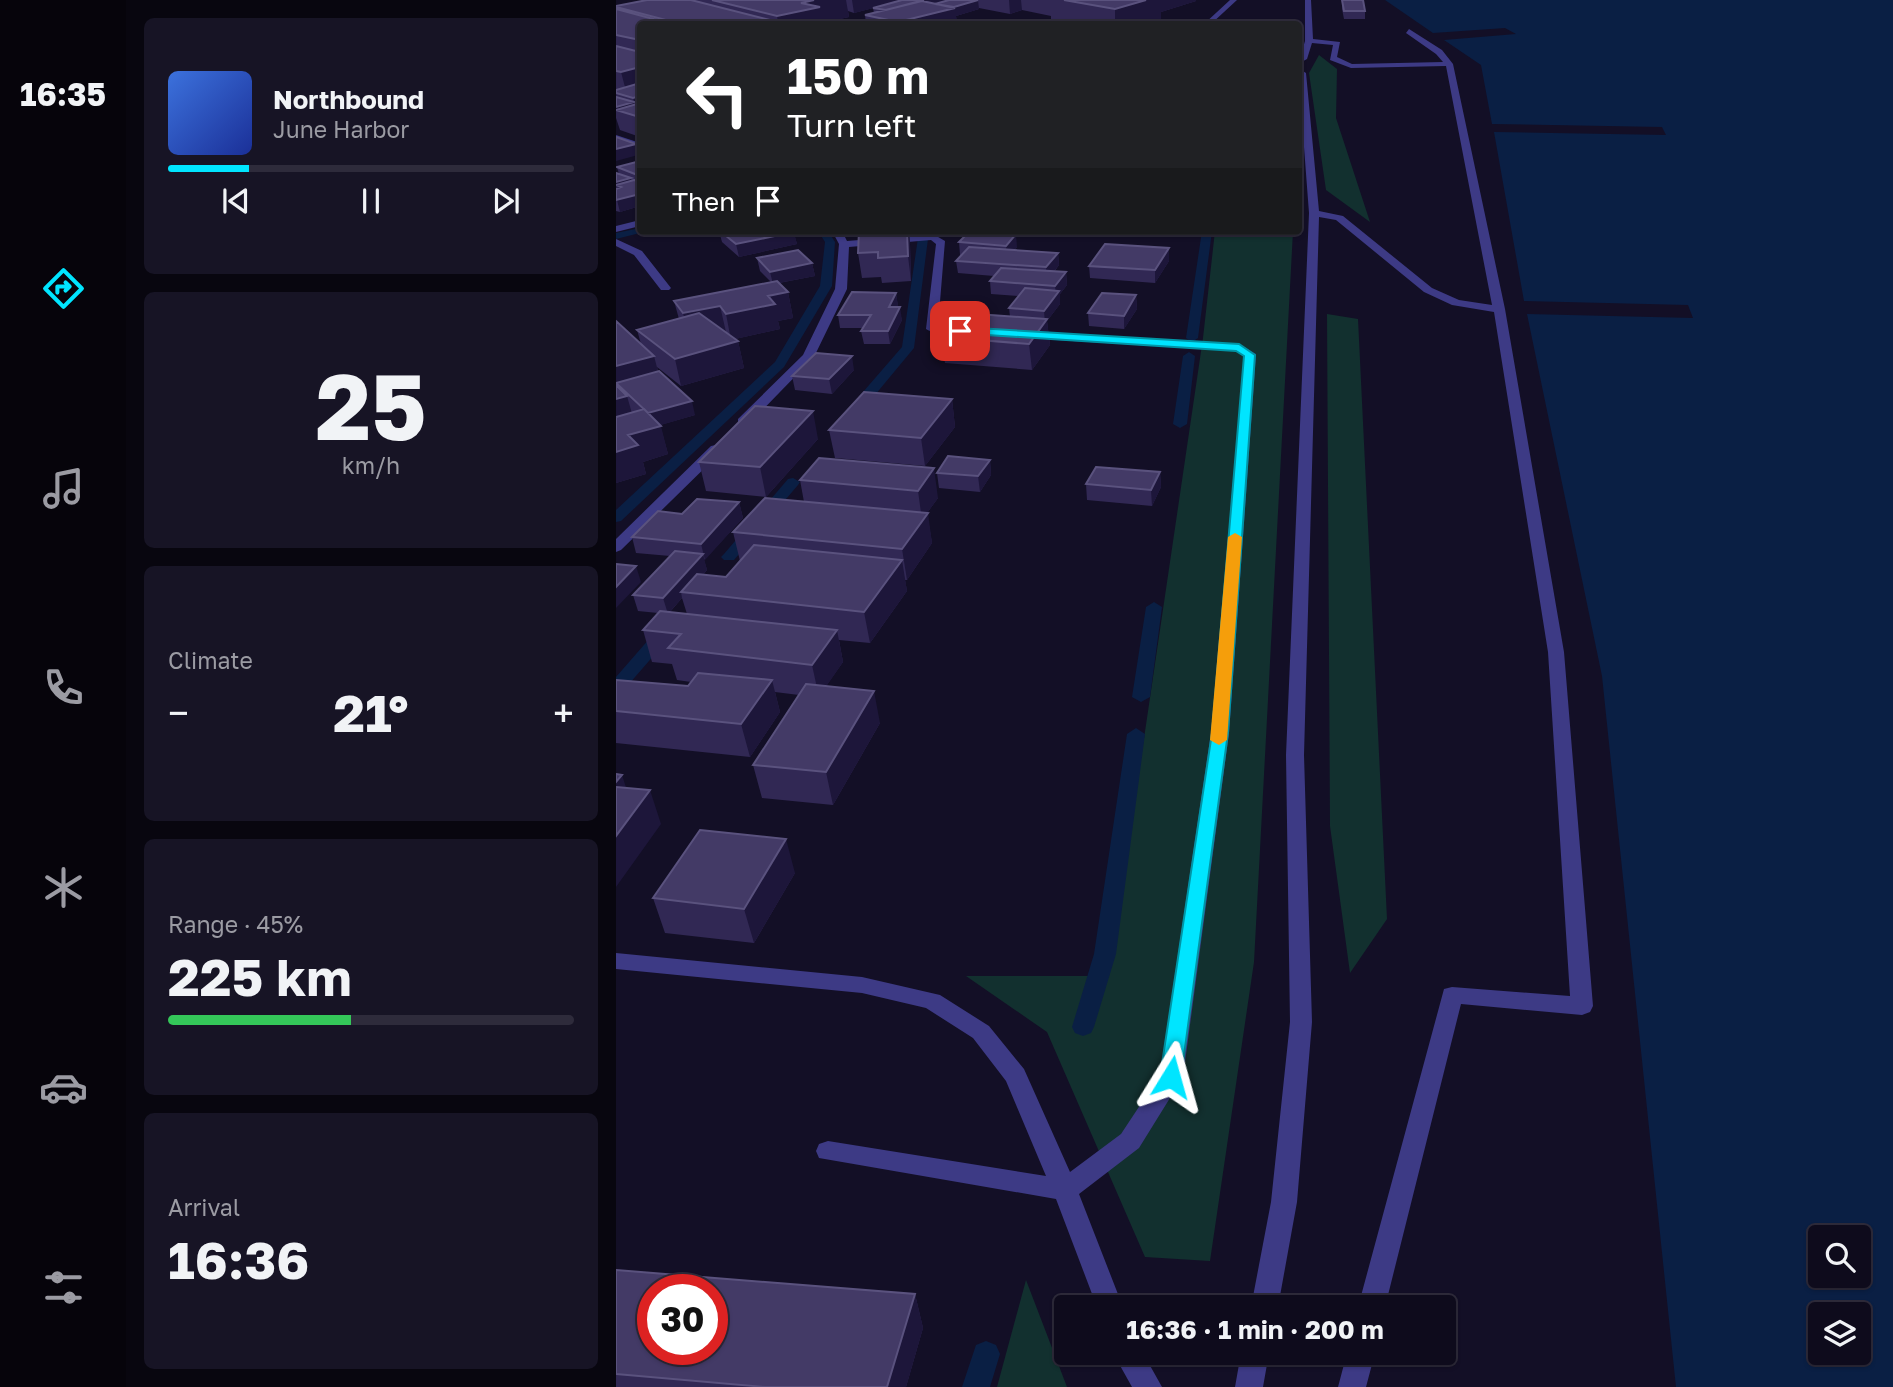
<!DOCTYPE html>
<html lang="en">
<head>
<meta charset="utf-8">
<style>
  body { margin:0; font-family:"Golos Text",sans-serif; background:#171425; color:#f1f3f6; height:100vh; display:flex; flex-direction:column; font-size:26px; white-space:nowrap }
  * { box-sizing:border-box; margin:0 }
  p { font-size:23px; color:#9b9ba3 }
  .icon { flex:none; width:38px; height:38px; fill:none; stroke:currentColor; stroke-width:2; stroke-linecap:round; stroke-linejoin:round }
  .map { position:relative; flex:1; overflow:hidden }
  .drawer { display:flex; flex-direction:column; gap:18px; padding:18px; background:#08060f; width:490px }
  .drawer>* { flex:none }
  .top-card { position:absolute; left:21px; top:21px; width:665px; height:214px; border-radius:7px; box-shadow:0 2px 5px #0004,0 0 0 2px #2e2b3b; background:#202124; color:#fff; overflow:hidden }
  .tools { position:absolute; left:1192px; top:1225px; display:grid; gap:14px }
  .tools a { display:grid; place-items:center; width:63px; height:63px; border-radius:7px; background:#0e0b1c; box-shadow:0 2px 5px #0004,0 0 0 2px #2e2b3b; font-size:35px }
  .speed { position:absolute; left:21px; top:1274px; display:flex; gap:14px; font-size:35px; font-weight:700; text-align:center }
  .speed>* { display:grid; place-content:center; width:91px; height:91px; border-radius:50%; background:#0e0b1c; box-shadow:0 2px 5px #0004,0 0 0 2px #2e2b3b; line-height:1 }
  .speed .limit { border:10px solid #d22; background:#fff; color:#111 }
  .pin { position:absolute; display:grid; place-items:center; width:60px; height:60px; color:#fff; margin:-30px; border-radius:14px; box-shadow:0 4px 10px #0006 }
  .me { position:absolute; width:77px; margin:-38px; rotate:8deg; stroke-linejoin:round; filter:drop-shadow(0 0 5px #0008) }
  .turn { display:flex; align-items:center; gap:24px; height:147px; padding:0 35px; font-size:32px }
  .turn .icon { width:91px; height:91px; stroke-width:2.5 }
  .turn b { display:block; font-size:49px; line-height:60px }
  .then { display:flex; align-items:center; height:66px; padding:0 35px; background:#0003; gap:14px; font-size:26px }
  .big { font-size:52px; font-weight:700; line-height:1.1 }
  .drawer .widget { flex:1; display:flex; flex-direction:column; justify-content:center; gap:10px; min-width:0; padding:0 24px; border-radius:10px; background:#171425 }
  .drawer .dial { align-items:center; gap:0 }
  .dial b { font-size:91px; line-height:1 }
  .song { display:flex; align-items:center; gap:21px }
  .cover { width:84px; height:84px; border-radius:10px; background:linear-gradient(135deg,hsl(220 70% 55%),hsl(230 70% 35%)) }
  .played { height:7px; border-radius:4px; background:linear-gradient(90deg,#00e5ff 20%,#2e2b3b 20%) }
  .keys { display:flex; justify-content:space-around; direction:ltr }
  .heat { display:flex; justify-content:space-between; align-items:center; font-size:38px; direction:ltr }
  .charge { height:10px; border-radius:5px; background:linear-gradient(90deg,#34c759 45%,#2e2b3b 0) }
  .trip { position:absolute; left:438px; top:1295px; width:402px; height:70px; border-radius:7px; background:#0e0b1c; box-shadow:0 2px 5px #0004,0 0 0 2px #2e2b3b; font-weight:700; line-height:70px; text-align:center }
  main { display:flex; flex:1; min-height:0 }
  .menu { display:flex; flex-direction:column; width:126px; justify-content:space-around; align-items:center; background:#06040b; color:#9b9ba3 }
  .menu .icon { width:49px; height:49px }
  .menu .current { color:#00e5ff }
  .menu b { font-size:32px; color:#f1f3f6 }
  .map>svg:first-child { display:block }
  .green { fill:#12302f }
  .water { fill:#0a1f44; fill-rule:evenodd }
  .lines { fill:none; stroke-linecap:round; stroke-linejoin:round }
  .stream { fill:#0a1f44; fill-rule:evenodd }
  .minor { fill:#3d3a85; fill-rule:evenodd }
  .wall { fill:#312854; fill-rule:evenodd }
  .shaded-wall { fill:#1d163a }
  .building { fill:#433a66; stroke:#5a527e; stroke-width:2; fill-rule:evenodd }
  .route { fill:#00e5ff; stroke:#0095a6; stroke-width:2 }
  .slow { fill:#f59e0b }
</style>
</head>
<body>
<main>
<nav class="menu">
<b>16:35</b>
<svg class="icon current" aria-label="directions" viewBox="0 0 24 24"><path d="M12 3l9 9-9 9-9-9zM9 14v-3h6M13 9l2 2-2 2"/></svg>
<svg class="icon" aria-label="music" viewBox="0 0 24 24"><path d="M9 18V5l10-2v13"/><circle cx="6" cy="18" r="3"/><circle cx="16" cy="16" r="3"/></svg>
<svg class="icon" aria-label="phone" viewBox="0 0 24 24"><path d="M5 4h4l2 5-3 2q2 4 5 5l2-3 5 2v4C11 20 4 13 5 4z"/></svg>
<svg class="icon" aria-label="climate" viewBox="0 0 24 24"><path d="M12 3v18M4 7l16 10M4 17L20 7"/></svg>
<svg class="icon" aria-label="car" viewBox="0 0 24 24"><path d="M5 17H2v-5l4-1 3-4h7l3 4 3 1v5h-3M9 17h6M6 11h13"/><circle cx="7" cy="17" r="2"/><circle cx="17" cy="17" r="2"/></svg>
<svg class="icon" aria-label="filters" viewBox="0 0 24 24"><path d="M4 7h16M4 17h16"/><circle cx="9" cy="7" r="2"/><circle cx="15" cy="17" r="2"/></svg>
</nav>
<section class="drawer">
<div class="widget">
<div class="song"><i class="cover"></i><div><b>Northbound</b><p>June Harbor</p></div></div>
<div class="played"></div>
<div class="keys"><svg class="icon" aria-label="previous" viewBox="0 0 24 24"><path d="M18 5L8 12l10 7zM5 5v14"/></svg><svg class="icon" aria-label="pause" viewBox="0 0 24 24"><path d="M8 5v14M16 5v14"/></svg><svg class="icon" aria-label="next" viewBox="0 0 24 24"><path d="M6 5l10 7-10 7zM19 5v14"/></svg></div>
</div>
<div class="widget dial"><b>25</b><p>km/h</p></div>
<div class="widget"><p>Climate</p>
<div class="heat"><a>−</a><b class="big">21°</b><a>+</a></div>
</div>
<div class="widget"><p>Range · 45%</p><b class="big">225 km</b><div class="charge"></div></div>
<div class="widget"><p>Arrival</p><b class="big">16:36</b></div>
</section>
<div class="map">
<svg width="1277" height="1387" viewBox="0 0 1277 1387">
  <rect width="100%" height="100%" fill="#130f26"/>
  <path class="green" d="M703,55L721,69L720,118L754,222L710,190L693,73Z
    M599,231H677L638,962L594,1261L529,1257L431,1032L350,976H493L587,338Z
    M711,314L742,319L771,919L734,973L714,826Z
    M410,1280L451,1387H381Z"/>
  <path class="water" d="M769,0H1277V1387H1060L986,676L911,314L1077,318L1072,305L908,301L878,132L1050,135L1046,127L876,124L865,65L828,40L900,34L889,28L817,33ZM1204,1237H1242V1276H1204ZM1204,1314H1242V1353H1204Z"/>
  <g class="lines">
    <path class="stream" d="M24,228V231H32L0,239V233Z
      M202,231H212L219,242L216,286L168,367L5,521L0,522V510L159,362L204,286L209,242Z
      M303,231H313L298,348L244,413H234V407L286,347Z
      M586,231H596L582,338L576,342L570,338Z
      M573,352L579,356L571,424L564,428L557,424L567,356Z
      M177,478L184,482L182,485L118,560H108L105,557L108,554L172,479Z
      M538,602L546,607L534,697L525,702L516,697L530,607Z
      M47,629L55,634L53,638L6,692L0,693V677L41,630Z
      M520,728L529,734L500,954L478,1027L475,1033L467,1036L459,1033L456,1027L478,954L511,734Z
      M370,1341L380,1345L384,1354L374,1387H346L360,1345Z"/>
    <path class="minor" d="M614,0H621L595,24H588Z
      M689,0H695L697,39L724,42L721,57L736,64L827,62L820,54L790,33L793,29L826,50L837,64L889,309L948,652L977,1006L974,1012L966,1015L845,1004L769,1307H742L828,989L836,987L954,996L932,652L878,312L836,305L808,292L720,220L703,217L688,755L696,1022L681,1202L662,1307H635L655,1202L674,1022L670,755L693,213L682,68L690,73L703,211L727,216L816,288L843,300L876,305L830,66L735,68L714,60L717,45L696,43L691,59L682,64L689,41Z
      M0,135L24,143V149L0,141Z
      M24,220V226L0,232V226Z
      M216,231H226L231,241L317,234L329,241L322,326L344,327L350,331C341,337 319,335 310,329L320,244L315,240L233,247L231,289L198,357L132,425H122V419L187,355L219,289L223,244Z
      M0,239L26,251L55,288L53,290H45L18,255L0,246Z
      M411,331L623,344L640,354L613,733L567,1077L523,1148L463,1194L507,1307H481L440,1199L203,1158L200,1151L203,1144L212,1141L430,1176L390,1081L357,1038L310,1008L246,993L0,969V953L246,977L324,995L373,1026L408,1069L454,1172L505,1134L544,1075L595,733L628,356L620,351L407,338V332Z
      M100,445L105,446V452L5,550L0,552V539L95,446Z
      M497,1353H527L546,1387H516Z
      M625,1353H653L647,1387H619Z
      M731,1353H759L750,1387H722Z"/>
  </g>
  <path class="wall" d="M31,0H580V1L545,12V20L530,24H452L435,21V16L406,10L394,14L363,8V9L340,16L341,24H250L249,15L258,13L257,8L238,13L232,11L233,17L206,23V24H24V137L4,130L0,118V90L3,89H0V6Z
    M726,0L749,11V19H728L726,9Z
    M24,161V206L4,212L0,211V173L3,174L1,167Z
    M103,231H177L181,244L123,257L106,242Z
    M243,231H293L294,244L295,281L266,283L265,277L246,278L242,253Z
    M343,242L401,247L398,250L442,253L443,265L438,272H450L451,285L444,294V304L431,321L434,345L416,370L329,363L327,351H326L322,325L394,317L393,308L403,296L375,294L374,281L378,276L342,273L340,261L345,255H344Z
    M553,248V261L539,283L474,278L473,266Z
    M141,258L196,263L199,276L163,283L172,292L177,318L162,321L164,329L119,339L122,341L128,368L65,386L41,367L42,371L79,415L44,425L52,454L27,462L30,474L0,483V321L25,344L21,330L63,319L58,301L155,282L144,271Z
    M280,293L282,307L286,320L274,344H248L245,331L247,328H224L222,315Z
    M520,295L521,309L508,329L473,326L472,313Z
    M238,370L216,394L179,390L176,376Z
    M336,399L339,427L309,466L219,458L213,430Z
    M202,439L150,497L90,491L83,462Z
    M203,458L322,498L311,513L316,543L291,580H289L291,591L254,643L223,640L227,662L210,686L264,723L217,805L146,798L137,765L183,695L159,692L164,712L134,757L0,743V680L72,686L75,682L61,680L56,664L36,662L27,630L42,613L22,611L17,595L54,556L20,553L16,537L66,514L123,502L127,518L88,560L91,570L87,575L110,577L124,561L117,532L188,502L184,480ZM66,598L71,614L54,612Z
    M374,460L375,475L364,492L323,488L321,473Z
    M544,472L545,487L536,506L471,500L470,484Z
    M179,873L138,943L49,933L37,898Z
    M0,1270L299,1294L307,1328L290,1387H0Z"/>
  <path class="shaded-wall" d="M198,0H230L233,17L206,23V24H149L162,22L161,16L185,3Z
    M236,0H289L238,13Z
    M308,0H340L272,19Z
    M362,0L363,9L340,16L341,24H282V22Z
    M393,0H405L406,10L394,14Z
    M530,0H580V1L545,12V20L530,24H499V9Z
    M24,67V87L10,91L5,72Z
    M24,96V107L20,108L17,98Z
    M18,102L20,113L0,110V107Z
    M24,115V137L20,116Z
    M20,144L22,155L0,161V149Z
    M15,178L18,190L0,186V182Z
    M24,194V206L4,212L1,200Z
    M291,231H293L294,244L295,281L292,256Z
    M178,232L181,244L123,257L120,244Z
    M400,234L401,247L391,258L390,246Z
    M553,248V261L539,283V270Z
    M442,253L443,265L431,280L430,267Z
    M196,263L199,276L157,284L154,272Z
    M450,272L451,285L444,294V304L431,321L434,345L416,370L413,344L429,323L428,311L440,295L439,286Z
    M172,292L177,318L162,321L164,329L115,340L110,314L152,296Z
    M280,293L282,306L275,320L273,307Z
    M520,295L521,309L508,329V316Z
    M104,306L110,332L73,339L67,313Z
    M284,307L286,320L274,344L272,331Z
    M122,341L128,368L65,386L59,359Z
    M38,356L45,383H0V366Z
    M236,356L238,370L216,394L213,379Z
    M11,396L19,424L0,429V399Z
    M336,399L339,427L309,466L305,438Z
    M76,401L79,415L35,428L31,413Z
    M197,411L202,439L150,497L144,467Z
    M45,426L52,454L27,462L30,474L0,483V452L12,435Z
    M374,460L375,475L364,492L362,476Z
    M318,468L322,498L306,520L302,491Z
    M544,472L545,487L536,506L535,490Z
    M123,502L127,518L89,560L85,544Z
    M312,513L316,543L291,580L286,549Z
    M87,554L91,570L71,593L65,592L66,598L52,614L47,598Z
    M286,560L291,591L254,643L248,612Z
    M20,566L25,582L0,608V587Z
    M221,630L227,662L203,697L196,665Z
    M156,680L164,712L134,757L125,724Z
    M258,691L264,723L217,805L210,772Z
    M6,775L17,809L0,796V782Z
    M34,790L45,824L0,887V836Z
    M170,839L179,873L138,943L128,909Z
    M299,1294L307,1328L290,1387H271Z"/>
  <path class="building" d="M31,0H75L162,22L149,24H65L0,7V6Z
    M96,0H198L185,3L204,7L161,16Z
    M286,0H308L270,10L257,8Z
    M333,0H362L338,7L319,4Z
    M448,0H530L499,9Z
    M726,0H747L749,11H728Z
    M306,1L339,8L282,22L249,15Z
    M0,9L56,24H24V40L0,35Z
    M0,46L24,52V67L5,72L0,71Z
    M24,83V96L17,98L0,93V90Z
    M0,97L18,102L0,107Z
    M24,103V115L20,116L0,110Z
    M0,137L20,144L0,149Z
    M24,161V176L1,167Z
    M0,173L15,178L0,182Z
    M18,180L24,182V194L0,200V189L5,187L0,185Z
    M104,231H177L178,232L120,244Z
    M243,231H291L292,256L262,258V252L242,253Z
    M354,231L400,234L390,246L343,242Z
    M489,244L553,248L539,270L473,266Z
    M353,247L442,253L430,267L340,261Z
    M182,250L196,263L154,272L141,258Z
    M385,268L450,272L439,286L374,281Z
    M161,281L172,292L152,296L159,304L110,314L104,306L67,313L58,301Z
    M409,288L443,291L428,311L393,308Z
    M236,292L280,293L273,307H284L272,331H245L255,315H222Z
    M486,293L520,295L508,316L472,313Z
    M333,312L431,319L413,344L325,337L335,325H322Z
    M83,313L122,341L59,359L21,330Z
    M0,321L38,356L0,366Z
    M200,353L236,356L213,379L176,376Z
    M43,371L76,401L32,413L0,383Z
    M0,385L11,396L0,399Z
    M248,392L336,399L305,438L213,430Z
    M139,406L197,411L144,467L83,462Z
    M28,409L45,426L12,435L22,445L0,452V417Z
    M332,456L374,460L362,476L321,473Z
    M203,458L318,468L302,491L184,480Z
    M480,467L544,472L535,490L470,484Z
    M149,498L312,513L286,549L117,532Z
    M81,499L123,502L85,544L16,537L42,511L66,514Z
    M138,545L286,560L248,612L65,592L81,574L110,577Z
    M59,551L87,554L47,598L17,595Z
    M0,564L20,566L0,587Z
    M44,611L221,630L196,665L52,648L65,634L27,630Z
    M82,673L156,680L125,724L0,711V680L72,686Z
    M190,684L258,691L210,772L137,765Z
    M0,774L6,775L0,782Z
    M0,787L34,790L0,836Z
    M84,830L170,839L128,909L37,898Z
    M0,1270L299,1294L271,1387H149L0,1374ZM37,1290H96V1349H37Z"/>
  <path class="route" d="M344,327L623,344L639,355L612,733L565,1077L562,1083L555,1085L547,1083L544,1077L596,733L628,356L620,351L340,333V328Z"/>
  <path class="slow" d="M619,533L626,537L611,740L603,745L594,740L612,537Z"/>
</svg>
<div class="tools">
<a><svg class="icon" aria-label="search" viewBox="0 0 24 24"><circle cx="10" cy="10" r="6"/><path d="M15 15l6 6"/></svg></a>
<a><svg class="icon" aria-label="layers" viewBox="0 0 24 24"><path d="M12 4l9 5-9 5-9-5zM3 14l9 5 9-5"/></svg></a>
</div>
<div class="speed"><div class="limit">30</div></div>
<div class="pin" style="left:344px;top:331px;background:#d93025"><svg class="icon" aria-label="arrive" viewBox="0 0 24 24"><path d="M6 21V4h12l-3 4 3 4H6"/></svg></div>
<svg class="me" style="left:555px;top:1077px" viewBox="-20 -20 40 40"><path d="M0-17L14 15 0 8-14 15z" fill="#00e5ff" stroke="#fff" stroke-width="4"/></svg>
<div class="trip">16:36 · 1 min · 200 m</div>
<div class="top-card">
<div class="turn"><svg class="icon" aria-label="left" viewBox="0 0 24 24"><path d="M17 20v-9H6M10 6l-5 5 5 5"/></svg><div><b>150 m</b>Turn left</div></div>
<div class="then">Then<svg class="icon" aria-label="arrive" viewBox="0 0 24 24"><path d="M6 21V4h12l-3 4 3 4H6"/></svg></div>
</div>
</div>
</main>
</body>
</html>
